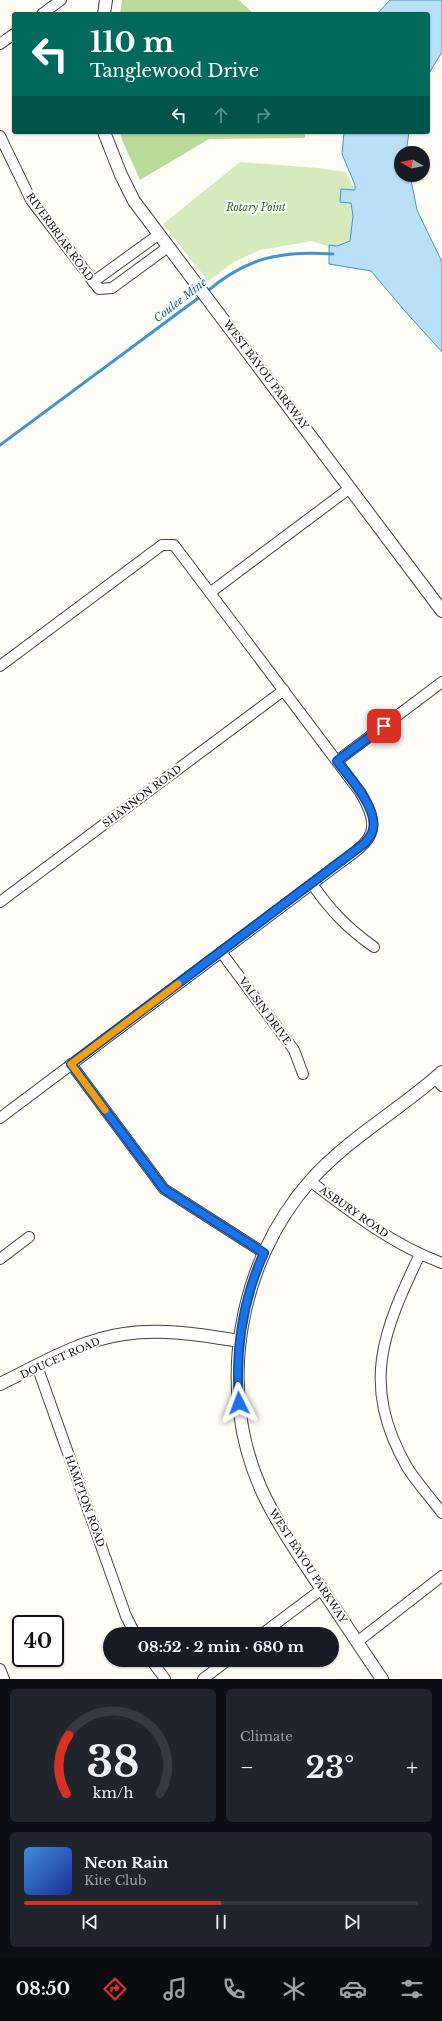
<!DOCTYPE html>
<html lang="en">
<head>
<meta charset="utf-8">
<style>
  body { margin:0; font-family:"Libre Baskerville",serif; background:#20242c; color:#f1f3f6; height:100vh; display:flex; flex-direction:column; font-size:15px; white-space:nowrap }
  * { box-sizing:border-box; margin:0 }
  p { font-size:13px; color:#9ea1a6 }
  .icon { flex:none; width:22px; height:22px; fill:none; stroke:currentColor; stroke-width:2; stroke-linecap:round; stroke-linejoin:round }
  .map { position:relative; height:1679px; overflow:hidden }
  .sheet { display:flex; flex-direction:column; gap:10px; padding:10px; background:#0d0f14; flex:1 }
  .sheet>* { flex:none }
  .hud { position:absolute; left:12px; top:12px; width:418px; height:122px; border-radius:4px; box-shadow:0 1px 3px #0004; background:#00695c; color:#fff; overflow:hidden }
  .needle { width:26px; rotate:280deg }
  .fabs { position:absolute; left:394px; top:146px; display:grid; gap:8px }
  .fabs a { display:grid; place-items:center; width:36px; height:36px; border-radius:50%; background:#171b24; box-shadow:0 1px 3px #0004; font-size:20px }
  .speed { position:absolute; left:12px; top:1615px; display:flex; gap:8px; font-size:20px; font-weight:700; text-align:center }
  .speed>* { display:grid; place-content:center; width:52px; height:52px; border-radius:50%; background:#171b24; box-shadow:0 1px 3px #0004; line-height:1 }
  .speed .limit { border:2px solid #111; border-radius:6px; background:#fff; color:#111 }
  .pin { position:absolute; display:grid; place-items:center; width:34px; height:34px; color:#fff; margin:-17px; border-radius:8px; box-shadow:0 2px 6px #0006 }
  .me { position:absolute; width:44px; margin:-22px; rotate:357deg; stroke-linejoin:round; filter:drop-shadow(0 0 3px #0008) }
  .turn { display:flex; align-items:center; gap:14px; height:84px; padding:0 12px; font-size:18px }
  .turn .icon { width:52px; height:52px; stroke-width:2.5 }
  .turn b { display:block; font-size:28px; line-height:34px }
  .lanes { display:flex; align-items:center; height:38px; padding:0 12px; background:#0003; justify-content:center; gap:20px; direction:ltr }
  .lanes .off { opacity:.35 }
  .big { font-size:30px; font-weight:700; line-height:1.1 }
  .sheet .widget { flex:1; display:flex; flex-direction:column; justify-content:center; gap:6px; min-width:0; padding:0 14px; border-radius:6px; background:#20242c }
  .sheet .dial { align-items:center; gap:0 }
  .dial svg { height:104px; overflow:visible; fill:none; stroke:#363941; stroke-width:7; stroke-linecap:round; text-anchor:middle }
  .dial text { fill:#f1f3f6; stroke:none }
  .song { display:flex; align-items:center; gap:12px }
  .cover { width:48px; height:48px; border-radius:6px; background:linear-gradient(135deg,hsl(210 70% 55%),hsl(230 70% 35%)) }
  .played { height:4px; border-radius:2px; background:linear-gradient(90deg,#d93025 50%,#363941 50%) }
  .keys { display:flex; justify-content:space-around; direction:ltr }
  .heat { display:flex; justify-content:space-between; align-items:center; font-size:22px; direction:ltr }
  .sheet .tiles { flex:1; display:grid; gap:10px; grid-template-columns:1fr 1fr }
  .widget:last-child { grid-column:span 2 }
  .trip { position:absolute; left:103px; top:1627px; width:236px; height:40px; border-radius:20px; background:#171b24; box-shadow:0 1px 3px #0004; font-weight:700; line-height:40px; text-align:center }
  .menu { display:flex; height:64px; justify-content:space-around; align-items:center; background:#090b0e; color:#9ea1a6 }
  .menu .icon { width:28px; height:28px }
  .menu .on { color:#d93025 }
  .menu b { font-size:18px; color:#f1f3f6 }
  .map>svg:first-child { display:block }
  .green { fill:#d5ebbd }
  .forest { fill:#b9dc9c }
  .water { fill:#b9e0f7; stroke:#3f96cf }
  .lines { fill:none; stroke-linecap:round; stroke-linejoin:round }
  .stream { stroke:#3f96cf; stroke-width:3 }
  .minor-casing { stroke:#444; stroke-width:12 }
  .tertiary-casing { stroke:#444; stroke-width:14 }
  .minor { stroke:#fff; stroke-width:10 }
  .tertiary { stroke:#fff; stroke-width:12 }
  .route-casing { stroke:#114b97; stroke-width:10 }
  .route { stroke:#1a73e8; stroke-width:7 }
  .slow { stroke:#f59e0b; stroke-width:7 }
  .labels { text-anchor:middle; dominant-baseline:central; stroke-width:4; stroke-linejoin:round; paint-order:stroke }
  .park-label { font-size:10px; font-style:italic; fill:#2f6b1f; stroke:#fff }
  .street-label { font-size:10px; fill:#111; stroke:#fff }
  .water-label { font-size:11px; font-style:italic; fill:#1768a6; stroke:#fff }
</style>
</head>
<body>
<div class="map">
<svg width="442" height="1679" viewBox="0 0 442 1679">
  <rect width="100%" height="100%" fill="#fffdf5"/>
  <path class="green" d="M240,162L318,168L346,172L353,186V244L338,250L312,241L260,250L234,262L208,281L163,224Z"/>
  <path class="forest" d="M122,0H239L254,14H120Z
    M120,132H305V138L209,139L140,180L122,140Z"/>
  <path class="water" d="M390,0H442V52L428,75V14H377Z
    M344,132H409L406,153H401V175H410L417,210L442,262V352L404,310L371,271L329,264V245L337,246L350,241L353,216L351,203L340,202L341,189L355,190V185L342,154Z"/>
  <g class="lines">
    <path class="stream" d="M205,293C246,258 280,250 333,254
      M0,445L201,296"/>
    <g class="minor-casing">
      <path id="minor" d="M42,14L61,0
        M0,44L14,34
        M0,136L31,200L99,289L112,288L168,247
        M93,282L158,235
        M211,592L350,488
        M0,666L162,545H174L360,792C387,836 366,843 332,869L0,1118
        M337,761L442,682
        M312,884C331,911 347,928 374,947
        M0,902L284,690
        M221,952L294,1050L303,1074
        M71,1064L164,1189L264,1253
        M435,1078L442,1086
        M310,1181C352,1213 393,1245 442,1263
        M420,1254C383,1332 360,1384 407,1467C417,1483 431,1498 442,1513
        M0,1259L29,1237
        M37,1366L126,1616L135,1634
        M262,1634L322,1589
        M357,1642L442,1576
        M151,1660L165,1679
        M0,1669L4,1679
        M203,1679L228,1660"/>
    </g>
    <g class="tertiary-casing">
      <path id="tertiary" d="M104,14L106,0
        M104,132L121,175L134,201L442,611
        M0,1384C39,1365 80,1340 124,1334C162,1328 202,1335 240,1341
        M382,1679C360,1647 339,1614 317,1582C297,1552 276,1522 261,1489C216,1388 238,1263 310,1181C348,1138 400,1110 442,1072"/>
    </g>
    <use href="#minor" class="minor"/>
    <use href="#tertiary" class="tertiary"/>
  </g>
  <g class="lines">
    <g class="route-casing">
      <path id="route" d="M239,1403C235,1351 243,1299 264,1253L164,1189L71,1064L365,843C368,839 372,835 373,829C378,808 349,777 337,761L384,726"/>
    </g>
    <use href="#route" class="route"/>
    <path class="slow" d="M105,1110L71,1064L178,984"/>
  </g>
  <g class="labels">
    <g class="park-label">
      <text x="256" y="207">Rotary Point</text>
    </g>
    <g class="street-label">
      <text transform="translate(60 237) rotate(54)">RIVERBRIAR ROAD</text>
      <text transform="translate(266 375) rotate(53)">WEST BAYOU PARKWAY</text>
      <text transform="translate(142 796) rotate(-37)">SHANNON ROAD</text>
      <text transform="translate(265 1011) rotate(54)">VALSIN DRIVE</text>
      <text transform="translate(354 1212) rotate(35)">ASBURY ROAD</text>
      <text transform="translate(60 1358) rotate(-24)">DOUCET ROAD</text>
      <text transform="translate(85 1501) rotate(70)">HAMPTON ROAD</text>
      <text transform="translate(308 1566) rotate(57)">WEST BAYOU PARKWAY</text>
    </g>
    <g class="water-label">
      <text transform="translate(180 300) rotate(-38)">Coulee Mine</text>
    </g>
  </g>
</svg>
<div class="fabs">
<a><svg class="needle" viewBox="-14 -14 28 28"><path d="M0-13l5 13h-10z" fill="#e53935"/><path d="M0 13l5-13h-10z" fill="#9ea1a6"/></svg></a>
</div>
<div class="speed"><div class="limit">40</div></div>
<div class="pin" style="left:384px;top:726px;background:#d93025"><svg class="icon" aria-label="arrive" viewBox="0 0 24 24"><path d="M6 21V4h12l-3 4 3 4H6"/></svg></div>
<svg class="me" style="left:239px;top:1403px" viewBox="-20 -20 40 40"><path d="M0-17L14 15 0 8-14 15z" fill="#1a73e8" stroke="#fff" stroke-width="4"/></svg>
<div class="trip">08:52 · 2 min · 680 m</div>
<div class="hud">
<div class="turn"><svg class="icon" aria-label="left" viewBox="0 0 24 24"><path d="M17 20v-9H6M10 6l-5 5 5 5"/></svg><div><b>110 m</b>Tanglewood Drive</div></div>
<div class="lanes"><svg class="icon" aria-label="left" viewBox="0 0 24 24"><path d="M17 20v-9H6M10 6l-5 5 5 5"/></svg><svg class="icon off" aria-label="ahead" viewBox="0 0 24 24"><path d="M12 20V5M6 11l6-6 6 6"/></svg><svg class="icon off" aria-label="right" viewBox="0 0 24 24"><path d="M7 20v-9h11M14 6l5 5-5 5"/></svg></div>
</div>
</div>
<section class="sheet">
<div class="tiles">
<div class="widget dial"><svg viewBox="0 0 100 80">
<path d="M14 69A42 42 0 1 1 86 69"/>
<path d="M14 69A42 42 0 0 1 16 24" stroke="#d93025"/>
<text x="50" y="56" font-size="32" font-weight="700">38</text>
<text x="50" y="72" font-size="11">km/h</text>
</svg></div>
<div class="widget"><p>Climate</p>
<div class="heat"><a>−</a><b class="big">23°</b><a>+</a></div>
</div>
<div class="widget">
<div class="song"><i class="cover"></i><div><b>Neon Rain</b><p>Kite Club</p></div></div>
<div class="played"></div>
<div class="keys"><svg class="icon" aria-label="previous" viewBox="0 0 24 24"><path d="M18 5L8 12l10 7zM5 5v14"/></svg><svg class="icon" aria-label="pause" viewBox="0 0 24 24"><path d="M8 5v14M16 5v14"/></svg><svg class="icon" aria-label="next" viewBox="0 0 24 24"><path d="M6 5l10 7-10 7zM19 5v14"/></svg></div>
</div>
</div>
</section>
<nav class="menu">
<b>08:50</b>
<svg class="icon on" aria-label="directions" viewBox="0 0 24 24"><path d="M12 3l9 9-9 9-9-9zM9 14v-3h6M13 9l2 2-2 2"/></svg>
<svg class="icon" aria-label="music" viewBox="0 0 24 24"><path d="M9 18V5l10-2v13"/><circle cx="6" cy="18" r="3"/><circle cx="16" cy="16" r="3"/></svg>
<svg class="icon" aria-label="phone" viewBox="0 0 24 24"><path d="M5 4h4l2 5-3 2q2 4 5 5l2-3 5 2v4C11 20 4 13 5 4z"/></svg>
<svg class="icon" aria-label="climate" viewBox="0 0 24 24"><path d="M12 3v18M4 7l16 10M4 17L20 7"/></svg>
<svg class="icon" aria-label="car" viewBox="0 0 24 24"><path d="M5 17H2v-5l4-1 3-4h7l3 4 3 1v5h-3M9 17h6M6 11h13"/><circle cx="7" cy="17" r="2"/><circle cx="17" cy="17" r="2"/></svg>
<svg class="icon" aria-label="filters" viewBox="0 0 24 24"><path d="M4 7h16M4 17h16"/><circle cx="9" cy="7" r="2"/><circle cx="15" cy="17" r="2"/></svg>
</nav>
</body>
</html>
